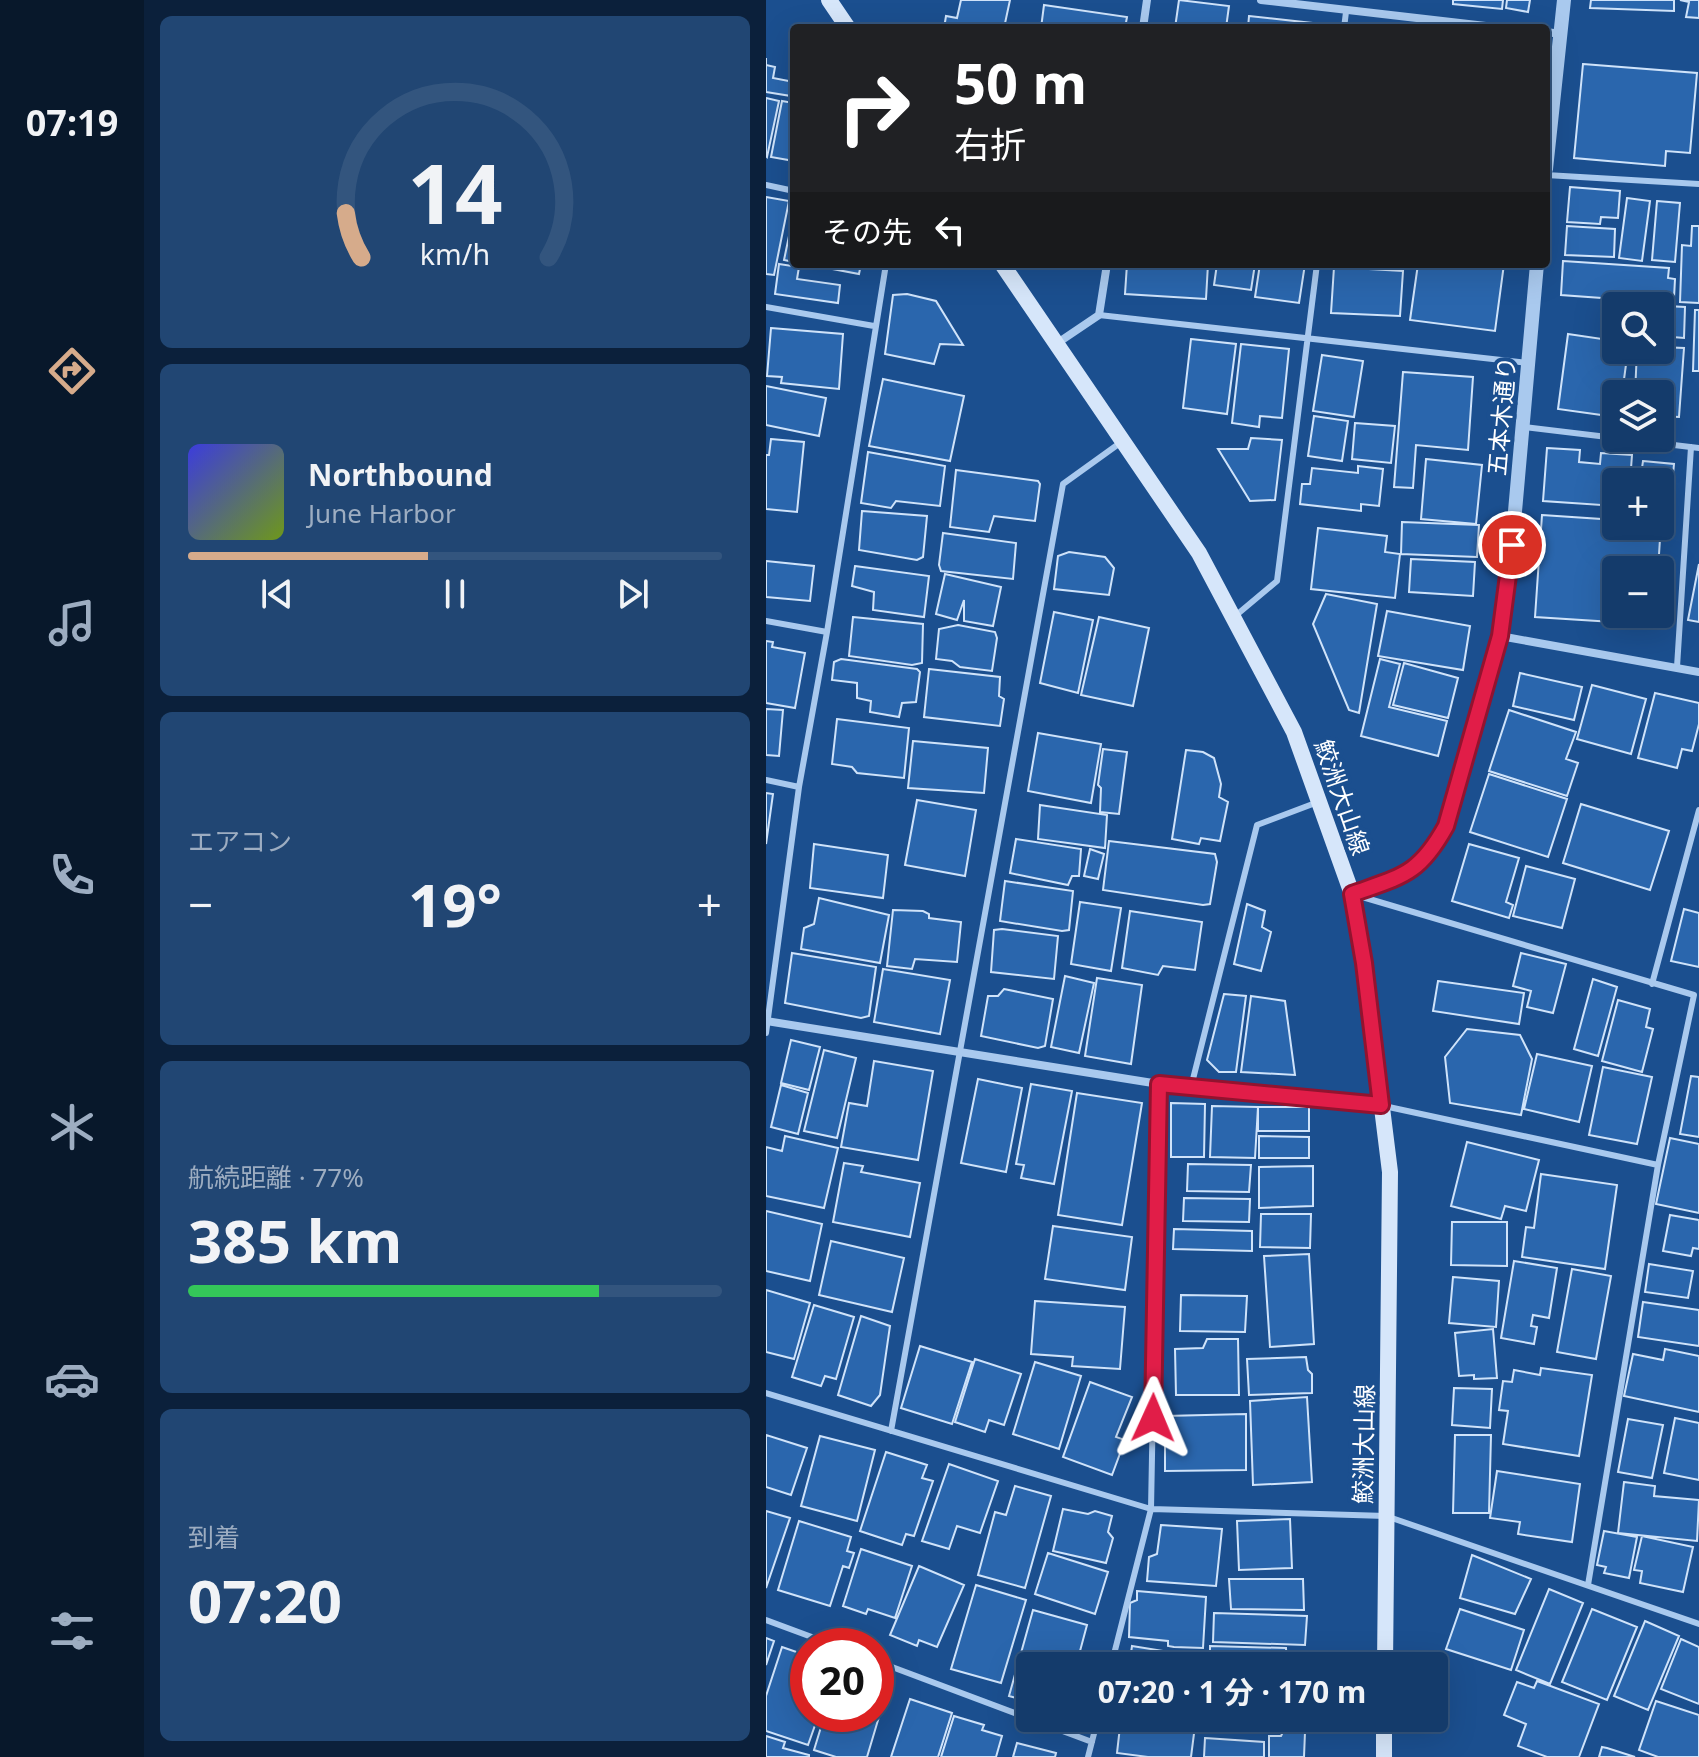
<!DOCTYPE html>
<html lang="ja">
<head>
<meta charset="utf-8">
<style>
  body { margin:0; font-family:"Noto Sans","Noto Sans JP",sans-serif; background:#214673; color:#f1f3f6; height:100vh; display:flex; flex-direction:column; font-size:30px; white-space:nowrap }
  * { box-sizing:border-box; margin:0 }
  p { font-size:26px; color:#9dadc1 }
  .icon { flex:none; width:44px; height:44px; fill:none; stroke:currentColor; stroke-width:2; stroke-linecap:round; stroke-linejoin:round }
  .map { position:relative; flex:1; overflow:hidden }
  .details { display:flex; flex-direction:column; gap:16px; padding:16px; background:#0b203b; width:622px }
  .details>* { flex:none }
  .top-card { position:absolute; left:24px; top:24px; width:760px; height:244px; border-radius:8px; box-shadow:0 8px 32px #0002,0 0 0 2px #33557e; background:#202124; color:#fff; overflow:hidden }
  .fabs { position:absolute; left:836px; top:292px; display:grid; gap:16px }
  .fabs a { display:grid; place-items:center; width:72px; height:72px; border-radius:8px; background:#143b6b; box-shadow:0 8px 32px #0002,0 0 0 2px #33557e; font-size:40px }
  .speed { position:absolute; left:24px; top:1628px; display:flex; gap:16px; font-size:40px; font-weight:700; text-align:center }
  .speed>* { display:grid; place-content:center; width:104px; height:104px; border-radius:50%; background:#143b6b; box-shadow:0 8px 32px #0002,0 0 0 2px #33557e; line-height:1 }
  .speed .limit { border:12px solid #d22; background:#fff; color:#111 }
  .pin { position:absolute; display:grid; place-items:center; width:68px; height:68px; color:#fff; margin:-34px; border:4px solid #fff; border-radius:50%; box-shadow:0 2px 8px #0007 }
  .me { position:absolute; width:88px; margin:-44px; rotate:1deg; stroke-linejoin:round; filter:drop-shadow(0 0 6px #0008) }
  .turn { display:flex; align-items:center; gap:28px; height:168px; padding:0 32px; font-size:36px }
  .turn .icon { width:104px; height:104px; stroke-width:2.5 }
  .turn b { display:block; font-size:56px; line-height:68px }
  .then { display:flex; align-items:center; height:76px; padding:0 32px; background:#0003; gap:16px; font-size:30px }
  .big { font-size:60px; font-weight:700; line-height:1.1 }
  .details .tile { flex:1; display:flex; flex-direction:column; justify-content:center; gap:12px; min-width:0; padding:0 28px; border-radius:12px; background:#214673 }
  .details .dial { align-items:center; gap:0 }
  .dial svg { height:208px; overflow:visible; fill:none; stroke:#33557e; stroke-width:7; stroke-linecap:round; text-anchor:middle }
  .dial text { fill:#f1f3f6; stroke:none }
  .song { display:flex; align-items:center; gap:24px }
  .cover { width:96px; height:96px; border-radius:12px; background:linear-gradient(135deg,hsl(240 70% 55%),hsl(80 70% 35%)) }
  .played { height:8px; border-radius:4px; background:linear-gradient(90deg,#d6ab8b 45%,#33557e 45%) }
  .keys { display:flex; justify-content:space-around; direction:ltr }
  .heat { display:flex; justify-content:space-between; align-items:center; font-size:44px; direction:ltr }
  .charge { height:12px; border-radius:6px; background:linear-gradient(90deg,#34c759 77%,#33557e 0) }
  .trip { position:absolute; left:250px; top:1652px; width:432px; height:80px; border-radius:8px; background:#143b6b; box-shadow:0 8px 32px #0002,0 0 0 2px #33557e; font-weight:700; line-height:80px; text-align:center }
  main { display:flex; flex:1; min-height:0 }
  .menu { display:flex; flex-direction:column; width:144px; justify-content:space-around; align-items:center; background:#08182b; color:#9dadc1 }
  .menu .icon { width:56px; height:56px }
  .menu .active { color:#d6ab8b }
  .menu b { font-size:36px; color:#f1f3f6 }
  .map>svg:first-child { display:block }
  .building { fill:#2a66ad; stroke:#cfe3fa; stroke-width:2 }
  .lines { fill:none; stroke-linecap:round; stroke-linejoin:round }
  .service { stroke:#a9c9ee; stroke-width:6 }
  .minor { stroke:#a9c9ee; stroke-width:8 }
  .tertiary { stroke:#a9c9ee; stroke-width:14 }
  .secondary { stroke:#d6e6fa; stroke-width:16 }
  .route-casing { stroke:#92132f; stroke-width:20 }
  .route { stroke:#e11d48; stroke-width:14 }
  .labels { text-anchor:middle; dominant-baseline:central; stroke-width:8; stroke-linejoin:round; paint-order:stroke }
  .street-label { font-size:24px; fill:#fff; stroke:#1b4f8f }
</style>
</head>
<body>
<main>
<nav class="menu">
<b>07:19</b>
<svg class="icon active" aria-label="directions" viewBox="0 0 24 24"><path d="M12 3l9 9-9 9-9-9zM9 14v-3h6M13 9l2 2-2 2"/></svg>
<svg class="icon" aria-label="music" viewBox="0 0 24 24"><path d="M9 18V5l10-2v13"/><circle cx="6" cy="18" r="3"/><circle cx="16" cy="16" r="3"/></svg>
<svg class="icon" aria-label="phone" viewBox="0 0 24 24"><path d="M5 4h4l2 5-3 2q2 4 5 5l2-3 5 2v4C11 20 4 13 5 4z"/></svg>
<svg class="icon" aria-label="climate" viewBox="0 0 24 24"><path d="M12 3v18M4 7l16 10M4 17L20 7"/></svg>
<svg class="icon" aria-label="car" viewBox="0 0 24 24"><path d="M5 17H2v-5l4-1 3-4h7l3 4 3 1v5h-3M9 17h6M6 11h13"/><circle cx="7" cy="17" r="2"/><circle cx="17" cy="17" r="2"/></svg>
<svg class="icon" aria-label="filters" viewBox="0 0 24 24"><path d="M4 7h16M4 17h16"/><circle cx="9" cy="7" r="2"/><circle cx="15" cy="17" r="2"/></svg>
</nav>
<section class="details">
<div class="tile dial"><svg viewBox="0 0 100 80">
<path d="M14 69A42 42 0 1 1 86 69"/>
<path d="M14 69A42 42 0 0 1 8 52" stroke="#d6ab8b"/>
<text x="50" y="56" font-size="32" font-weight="700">14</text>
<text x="50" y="72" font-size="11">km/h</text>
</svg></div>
<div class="tile">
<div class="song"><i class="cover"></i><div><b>Northbound</b><p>June Harbor</p></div></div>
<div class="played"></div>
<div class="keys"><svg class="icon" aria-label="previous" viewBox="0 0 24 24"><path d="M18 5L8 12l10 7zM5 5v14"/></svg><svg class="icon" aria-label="pause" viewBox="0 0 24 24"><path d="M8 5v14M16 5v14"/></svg><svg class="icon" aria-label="next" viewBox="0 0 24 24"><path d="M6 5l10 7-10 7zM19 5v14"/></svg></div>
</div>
<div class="tile"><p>エアコン</p>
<div class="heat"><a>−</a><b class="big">19°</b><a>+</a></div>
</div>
<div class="tile"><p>航続距離 · 77%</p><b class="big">385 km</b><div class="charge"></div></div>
<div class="tile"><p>到着</p><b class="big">07:20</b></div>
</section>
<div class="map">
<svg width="933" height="1757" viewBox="0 0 933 1757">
  <rect width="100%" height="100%" fill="#1b4f8f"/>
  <path class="building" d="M195,0H244L238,28H178L180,16L191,18Z
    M413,0L463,6L460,28H409Z
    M687,0H737L736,9L687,4Z
    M741,0H764L762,12L740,8Z
    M825,0H908V11L824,8Z
    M933,0V18L920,17L923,2L914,0Z
    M278,5L361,17L359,28H275Z
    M483,16L546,23V28H482Z
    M0,58V65L9,67L7,78L28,82L25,96L0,92Z
    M817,64L931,73L924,153L900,151L899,166L808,158Z
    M0,98L13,101L1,157L0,156Z
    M16,101L28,103V161L5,157Z
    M804,187L854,191L852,218L835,217L834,224L801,222Z
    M0,197L23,201L8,275L0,274Z
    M861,198L884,201L876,261L853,258Z
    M891,201L914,203L909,262L886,260Z
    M28,212V262L18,260Z
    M801,226L849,229L848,257L799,255Z
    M926,226H933V303L914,302L916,245L925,246Z
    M797,261L903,268L902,278L909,279L908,298L877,296V301L795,295Z
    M13,264L33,267L31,279L74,285L72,303L9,294Z
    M40,264H95L93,274Z
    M361,264H442L440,299L359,294Z
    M451,264H489L485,290L448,285Z
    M494,264H539L533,303L489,297Z
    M652,264H738L729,331L644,320Z
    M568,267L637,271L634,316L565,313Z
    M141,294L170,301L197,345L174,344L168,364L119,354L127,295Z
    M844,303L919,307L918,338L894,336V306H850V334H843Z
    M929,310H933V371H927Z
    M5,328L77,334L73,389L15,383L16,377L1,376Z
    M802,334L850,341V350H862L856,394H850V417L792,409Z
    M425,339L470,344L461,414L417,408Z
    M475,344L523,349L516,418L494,416L493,427L466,423Z
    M894,347L918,348L913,417L894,416V394H869L871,350H894Z
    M556,355L597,361L588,417L547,411Z
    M637,372L707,377L702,450L650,445L647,488L628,487Z
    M117,379L198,396L184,461L103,446Z
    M0,386L60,398L53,436L0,425Z
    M548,416L582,421L576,461L542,456Z
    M589,423L629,426L625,463L586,459Z
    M485,438L516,440L509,500L484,501L452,449H482Z
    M5,439L38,442L31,512L0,509V455H3Z
    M781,448L814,450L813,462L834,464L835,453L866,455L864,482H850V506L777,501Z
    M102,452L179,466L174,506L130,501L125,508L95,503Z
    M660,459L716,465L710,524L655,519Z
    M877,461L908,464L903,519L894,518V482H874Z
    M592,466L617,469L613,506L595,504V511L534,504L536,484H544L546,468L592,473Z
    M190,470L272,481L274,484L269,521L228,516L223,532L184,527Z
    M96,511L161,516L157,557L151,560L93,550Z
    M776,515L850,520V526H894L895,523L892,570H850V614H894V576H897L894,625L769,617Z
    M636,522L713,525L711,557L635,554Z
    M552,528L621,536L619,552L634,554L629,598L545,589Z
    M177,533L250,543L247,579L175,571L173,565Z
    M303,552L339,557L348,568L343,595L288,589L292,556Z
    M645,559L709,562L707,596L643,592Z
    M0,561L48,566L44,601L0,597Z
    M933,564V622L922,620Z
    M89,566L163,576L158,617L107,610L108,592L86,586Z
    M179,574L235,587L227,626L198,621V600L191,620L170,614Z
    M560,594L611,604L593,713L583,710L547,624Z
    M621,611L704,626L697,670L612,656Z
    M288,612L327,620L312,693L274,683Z
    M87,617L157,624L156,663L146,665L83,656Z
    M333,617L383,628L367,706L315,695Z
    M192,625L229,632L231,638L226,671L194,667L186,661L170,659L173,629Z
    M0,641L7,642L6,647L39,653L29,708L0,703Z
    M75,659L151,669L154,672L150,702L136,703L133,717L104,712L105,701L91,698V683L66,680L68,662Z
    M614,659L634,664L623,707L681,721L672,756L595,736Z
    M638,663L692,678L682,718L627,705Z
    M163,669L234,677L233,696L238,699L234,726L158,717Z
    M754,673L816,687L808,720L747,706Z
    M826,685L880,699L865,754L811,739Z
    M889,693L933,703V724L926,751L916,749L911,768L872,758Z
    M0,709L17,710L13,756L0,755Z
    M743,710L810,732L800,759L812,763L801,796L723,771Z
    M71,719L143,728L138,778L91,773L86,767L66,764Z
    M272,733L335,744L325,803L262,791Z
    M147,741L222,748L218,793L142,788Z
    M337,749L361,752L353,814L334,812L335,788L332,785Z
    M420,750L437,752L448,758L455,784L453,797L462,802L454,841L435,838L433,844L406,839Z
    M723,774L801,799L782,857L704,832Z
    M0,793L7,794L0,844Z
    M151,800L210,810L199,876L139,865Z
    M815,804L903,831L884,890L797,863Z
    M274,805L341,815L339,848L272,839Z
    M250,839L315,849L313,876H306L302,885L244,873Z
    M343,841L449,854L451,862L444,904L437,905L337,890Z
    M48,844L122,855L117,898L44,888Z
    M703,844L753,858L740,902L747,905L743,918L686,901Z
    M324,849L338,854L332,879L318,876Z
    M760,866L809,879L796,928L747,916Z
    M239,881L307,891L303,930L296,931L234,921Z
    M53,898L123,915L114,963L35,949L38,928L48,924Z
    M314,902L355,908L345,971L305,964Z
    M481,904L499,911L496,927L505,932L495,971L468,964Z
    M918,909L933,913V967L905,961Z
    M127,910L157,911L163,914V918L195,922L191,962L149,959L146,969L121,966Z
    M364,911L436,922L429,970L397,966L392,975L356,968Z
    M236,929L292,936L288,979L225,972L228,930Z
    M26,953L110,967L103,1016L95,1018L19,1003Z
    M755,953L800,964L787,1013L761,1007L765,991L747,986Z
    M117,969L184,980L174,1034L108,1022Z
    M299,976L328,983L313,1053L285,1047Z
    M331,978L376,985L365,1064L319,1056Z
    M827,979L851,987L832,1056L808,1049Z
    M672,981L758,993L753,1024L667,1011Z
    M238,989L287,999L279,1046L272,1048L215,1036L222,996H232Z
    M458,994L480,996L470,1072H453L441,1060Z
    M485,996L519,1001L529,1075L475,1072Z
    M852,1000L884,1009L880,1027L887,1029L876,1072L836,1061Z
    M701,1029L754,1035L766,1059L755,1115L684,1103L679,1057Z
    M25,1040L54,1047L43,1090L15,1083Z
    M58,1050L90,1058L71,1138L38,1131Z
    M771,1054L826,1066L813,1122L758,1109Z
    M108,1061L167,1071L152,1160L75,1147L83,1103L101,1106Z
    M837,1067L886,1077L871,1144L823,1135Z
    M925,1076L933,1077V1137L914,1134Z
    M212,1079L256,1088L240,1172L195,1163Z
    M265,1084L306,1091L288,1184L255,1178L258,1165L250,1164Z
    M15,1085L42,1093L32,1134L5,1127Z
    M311,1093L376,1103L356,1225L292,1215Z
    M405,1103L439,1104L438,1157H405Z
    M446,1106L492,1107L489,1158L444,1157Z
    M492,1107H543V1131H492Z
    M19,1136L72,1148L58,1208L0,1196V1147L16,1151Z
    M493,1136L543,1137V1158H493Z
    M904,1138L933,1144V1213L890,1204Z
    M701,1142L773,1160L760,1211L739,1206L735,1219L685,1206Z
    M78,1163L97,1166L95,1172L154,1183L144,1237L67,1222Z
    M422,1164L485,1165L483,1192L421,1191Z
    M547,1166V1206L493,1208V1167Z
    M775,1174L851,1185L839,1269L756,1257L760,1227L768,1228Z
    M418,1198L484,1199L483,1222L417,1221Z
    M0,1211L56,1224L44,1281L0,1271Z
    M495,1214H545L544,1248L494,1247Z
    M904,1215L933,1220V1249L927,1248L925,1256L897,1251Z
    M686,1222H741V1266L685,1265Z
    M287,1226L366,1237L359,1290L279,1279Z
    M408,1229L486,1231V1251L407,1249Z
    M65,1241L138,1258L126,1312L53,1295Z
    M543,1254L548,1344L504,1347L498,1256Z
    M748,1261L791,1268L783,1318L767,1315L765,1326L771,1327L768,1344L735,1338Z
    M883,1264L927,1271L922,1298L879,1292Z
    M806,1269L845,1276L830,1359L791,1352Z
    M687,1277L733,1281L730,1327L683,1323Z
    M0,1290L44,1303L28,1359L0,1352Z
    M415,1295L481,1296L479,1332L414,1331Z
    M269,1301L359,1307L354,1369L306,1366L307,1357L265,1354Z
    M877,1302L933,1310V1346L872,1337Z
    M48,1305L88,1317L70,1379L59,1376L55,1386L26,1377Z
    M95,1316L124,1326L114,1395L105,1406L72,1395Z
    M727,1329L731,1378L708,1379V1375L693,1376L689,1333Z
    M441,1339H472L473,1395H410L409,1349L437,1348Z
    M154,1346L206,1362L186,1424L135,1408Z
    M899,1349L933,1356V1412L858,1396L867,1354L897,1360Z
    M540,1357L542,1370L546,1374V1393L483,1395L481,1359Z
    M209,1359L255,1374L238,1425L223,1420L219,1432L189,1422Z
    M269,1362L315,1376L293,1449L247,1434Z
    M775,1368L826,1375L813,1456L737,1444L742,1411L733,1410L737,1381L746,1382L748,1370L774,1375Z
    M324,1382L366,1397L350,1437L359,1440L346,1475L297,1457Z
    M688,1388L726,1389L724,1428L686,1425Z
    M541,1397L546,1482L487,1485L484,1401Z
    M480,1414V1470L399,1471V1416Z
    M909,1418L933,1423V1480L898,1473Z
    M862,1419L897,1425L886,1478L852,1472Z
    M0,1435L41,1448L25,1495L0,1487Z
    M689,1435H725L723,1513H687Z
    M54,1436L109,1450L91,1521L35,1506Z
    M120,1452L161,1465L156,1478L167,1481L148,1536L140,1534L136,1545L94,1531Z
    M183,1464L232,1481L214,1533L191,1526L183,1549L156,1541Z
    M731,1471L814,1484L806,1542L752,1534L754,1522L724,1518Z
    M858,1482L889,1486L888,1496L933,1500L931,1541L852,1533Z
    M249,1486L285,1496L259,1588L212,1575L229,1512L240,1515Z
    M297,1509L322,1514L329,1511L346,1516L342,1532L347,1538L340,1563L287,1551Z
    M0,1511L24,1518L0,1588Z
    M524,1519L526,1568L473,1570L471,1521Z
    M33,1521L85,1537L81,1551L88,1553L83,1568L77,1566L64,1606L12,1590Z
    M395,1525L456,1529L450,1586L381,1581L383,1557L391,1554Z
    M838,1531L871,1537L863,1578L838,1573L840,1567L831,1565Z
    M876,1536L927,1547L917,1592L874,1583L876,1571L868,1570Z
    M95,1549L146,1566L129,1618L102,1609L100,1614L77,1606Z
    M282,1553L342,1572L329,1614L269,1594Z
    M706,1555L765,1579L749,1614L694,1598Z
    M153,1566L198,1585L171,1647L153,1640L151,1646L124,1635Z
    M463,1579H537L538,1610L465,1609Z
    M210,1585L260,1600L235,1683L185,1669Z
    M783,1589L817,1603L784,1684L750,1670Z
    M371,1591L440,1597L437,1648L408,1647L402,1646V1641L363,1637L364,1603L371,1600Z
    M694,1609L758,1630L745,1670L680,1649Z
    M826,1609L871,1627L841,1700L796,1682Z
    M267,1610L321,1625L310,1666H264V1702L243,1696Z
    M448,1613L541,1616L539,1645L447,1642Z
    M879,1621L913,1636L882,1710L848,1696Z
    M0,1638L8,1641L0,1665Z
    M915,1639L933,1647V1704L895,1689Z
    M366,1646L441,1658L440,1666H363Z
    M444,1646L520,1648L521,1666H444Z
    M16,1647L42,1656V1714H53L42,1745L0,1731V1696Z
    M771,1681L833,1704L813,1757H781L752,1746L760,1724L738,1715L751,1682L768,1688Z
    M110,1687L121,1690L101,1757H70L48,1750L59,1714H110Z
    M144,1699L186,1713L172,1757H125Z
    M890,1701L933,1715V1757H892L873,1750Z
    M188,1716L218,1725L216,1730L236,1736L230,1757H175Z
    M355,1718H430L425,1757H382L351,1753Z
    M441,1718H517V1726L441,1723Z
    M518,1730L539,1732L538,1757H503V1736H515Z
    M0,1736L19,1742L17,1748L43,1755V1757H0Z
    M439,1738L498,1742V1757H438Z
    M251,1743L290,1753L289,1757H247Z
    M836,1747L841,1748L869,1757H833Z"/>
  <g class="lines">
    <path class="service" d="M578,28L580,12
      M780,175L933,184
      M0,185L28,191
      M0,307L108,326
      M333,315L762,363
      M758,427L933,448
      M468,617L511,581L551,264
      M0,621L61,632
      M911,667L925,447
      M0,780L33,787
      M593,896L928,995L892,1165L822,1585
      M886,984L933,810
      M0,1033L33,787L61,632L120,264
      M425,1087L491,825L552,802
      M618,1106L892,1165
      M0,1393L385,1509L620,1516L933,1624
      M125,1431L297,484L354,443
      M0,1620L70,1646
      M110,1661L326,1742
      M345,1666L385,1509L393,1084
      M322,1757L332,1718"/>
    <path class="minor" d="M495,0L737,28
      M377,28L381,0
      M780,32L795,34
      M290,344L333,315L341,264
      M734,636L933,672
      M0,1021L393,1084L615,1105"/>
    <path class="tertiary" d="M780,169L798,0
      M586,894C636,875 653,876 680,826L734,636L746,545L771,264"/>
    <path class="secondary" d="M63,0L82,28
      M236,264L433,553L528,732L586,894L598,963L624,1172L619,1666
      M618,1757V1718"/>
  </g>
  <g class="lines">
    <g class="route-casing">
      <path id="route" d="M387,1418L393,1084L615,1105L598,963L586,894C636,876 653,875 680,826L734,636L746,545"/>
    </g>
    <use href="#route" class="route"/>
  </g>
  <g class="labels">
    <g class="street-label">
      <text transform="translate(735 416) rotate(-85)">五本木通り</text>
      <text transform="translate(577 797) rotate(71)">鮫洲大山線</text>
      <text transform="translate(597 1444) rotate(-89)">鮫洲大山線</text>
    </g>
  </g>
</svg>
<div class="fabs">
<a><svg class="icon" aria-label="search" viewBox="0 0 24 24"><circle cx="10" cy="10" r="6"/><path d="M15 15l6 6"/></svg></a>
<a><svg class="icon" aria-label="layers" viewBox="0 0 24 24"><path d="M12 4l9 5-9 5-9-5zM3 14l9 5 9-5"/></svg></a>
<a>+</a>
<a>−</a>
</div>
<div class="speed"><div class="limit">20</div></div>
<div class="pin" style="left:746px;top:545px;background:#d93025"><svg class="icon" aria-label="arrive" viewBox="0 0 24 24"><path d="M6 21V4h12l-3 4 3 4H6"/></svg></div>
<svg class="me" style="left:387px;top:1418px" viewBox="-20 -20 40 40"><path d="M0-17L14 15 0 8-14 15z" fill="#e11d48" stroke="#fff" stroke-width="4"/></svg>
<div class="trip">07:20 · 1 分 · 170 m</div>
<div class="top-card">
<div class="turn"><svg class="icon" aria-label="right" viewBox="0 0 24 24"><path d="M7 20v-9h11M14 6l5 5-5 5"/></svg><div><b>50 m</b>右折</div></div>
<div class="then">その先<svg class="icon" aria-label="left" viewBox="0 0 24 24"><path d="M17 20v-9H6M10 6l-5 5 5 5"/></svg></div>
</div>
</div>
</main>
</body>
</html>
